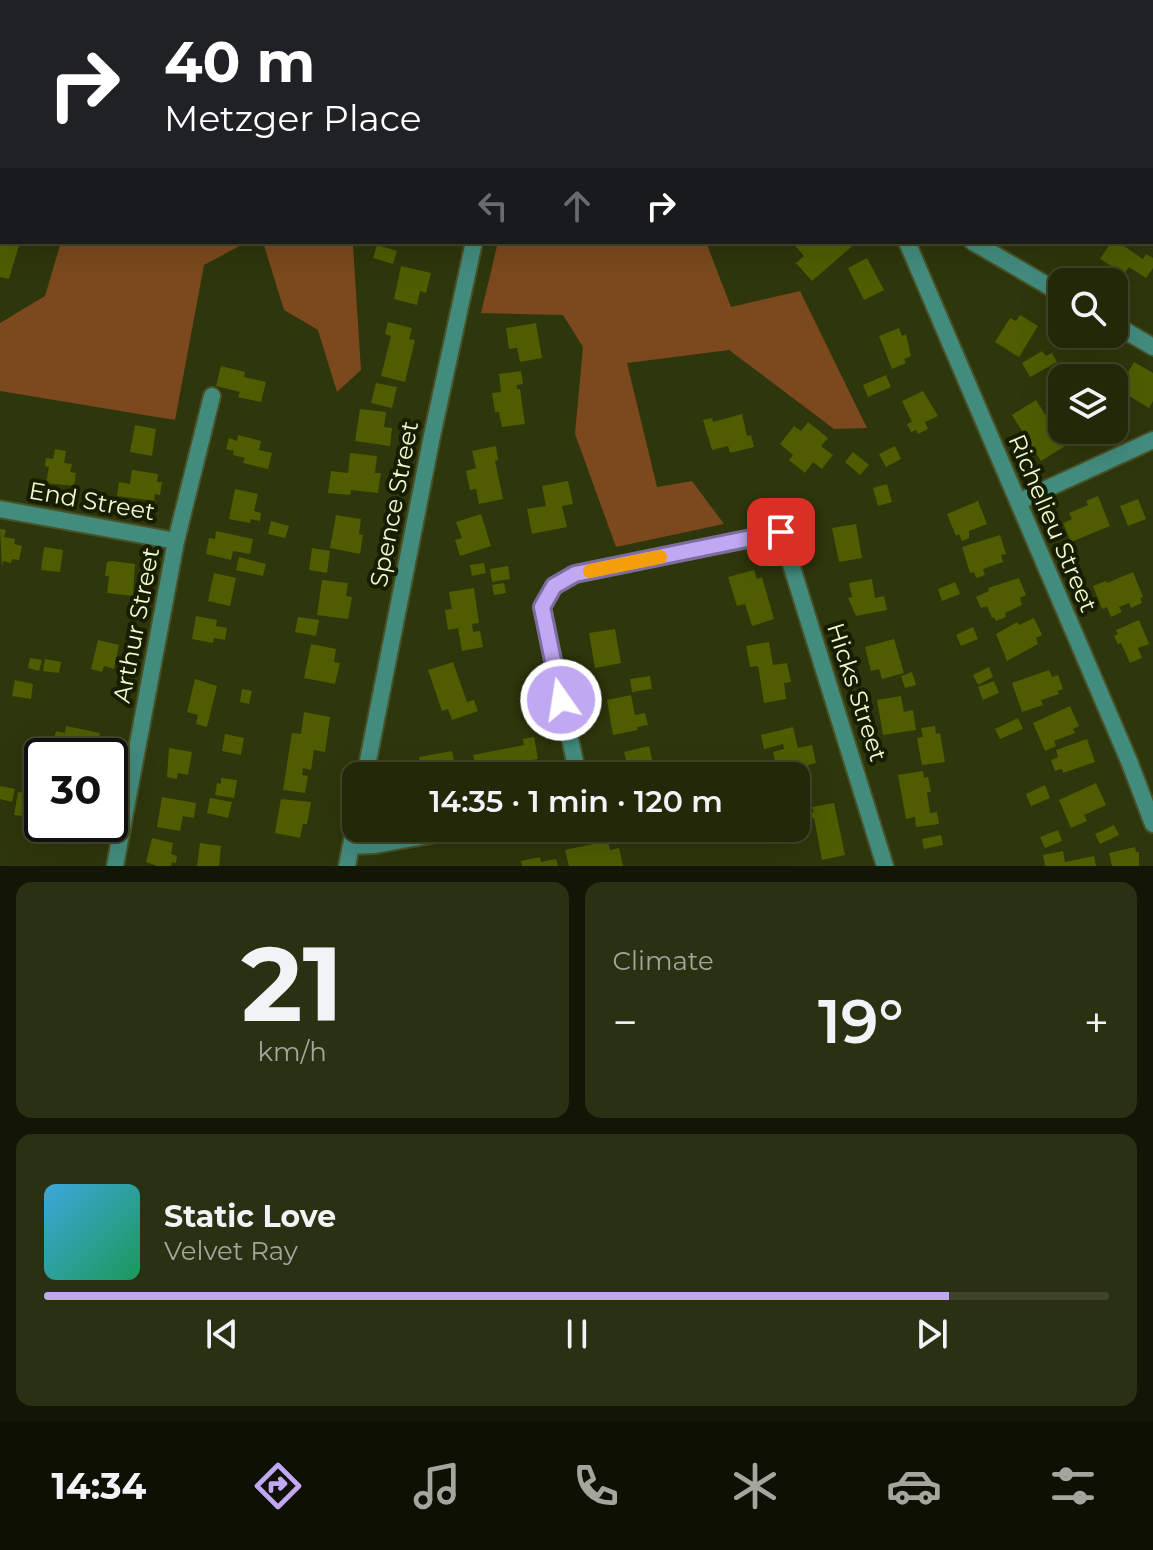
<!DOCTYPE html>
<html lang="en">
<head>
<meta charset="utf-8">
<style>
  body { margin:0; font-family:Montserrat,sans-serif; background:#2a3012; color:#f1f3f6; height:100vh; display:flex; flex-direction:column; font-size:30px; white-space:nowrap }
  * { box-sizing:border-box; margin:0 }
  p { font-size:26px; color:#a2a69c }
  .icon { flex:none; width:44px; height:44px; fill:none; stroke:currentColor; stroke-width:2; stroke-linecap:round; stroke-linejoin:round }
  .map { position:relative; height:866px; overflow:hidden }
  .details { display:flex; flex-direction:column; gap:16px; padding:16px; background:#131604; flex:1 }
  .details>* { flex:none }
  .banner { position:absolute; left:0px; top:0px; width:1154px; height:244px; box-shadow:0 8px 32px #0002,0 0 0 2px #3f4429; background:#202124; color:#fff; overflow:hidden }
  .controls { position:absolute; left:1048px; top:268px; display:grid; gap:16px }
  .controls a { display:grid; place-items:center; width:80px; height:80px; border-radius:16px; background:#222808; box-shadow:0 8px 32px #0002,0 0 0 2px #3f4429; font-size:40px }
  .speed { position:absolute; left:24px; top:738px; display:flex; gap:16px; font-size:40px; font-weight:700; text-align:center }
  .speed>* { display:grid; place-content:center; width:104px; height:104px; border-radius:50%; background:#222808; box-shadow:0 8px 32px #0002,0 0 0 2px #3f4429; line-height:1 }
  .speed .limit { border:4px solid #111; border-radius:12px; background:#fff; color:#111 }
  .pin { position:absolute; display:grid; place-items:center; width:68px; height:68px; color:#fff; margin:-34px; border-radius:16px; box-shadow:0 4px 12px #0006 }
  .me { position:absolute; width:88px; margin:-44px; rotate:347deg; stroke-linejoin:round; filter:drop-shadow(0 0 6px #0008) }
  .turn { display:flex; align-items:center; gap:28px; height:168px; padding:0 32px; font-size:36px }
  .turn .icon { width:104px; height:104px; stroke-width:2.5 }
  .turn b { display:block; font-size:56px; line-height:68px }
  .lanes { display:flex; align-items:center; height:76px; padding:0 32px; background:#0003; justify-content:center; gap:40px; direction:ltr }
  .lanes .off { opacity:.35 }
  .big { font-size:60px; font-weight:600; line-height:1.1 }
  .details .card { flex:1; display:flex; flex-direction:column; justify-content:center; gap:12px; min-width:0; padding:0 28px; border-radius:16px; background:#2a3012 }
  .details .dial { align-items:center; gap:0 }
  .dial b { font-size:104px; line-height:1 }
  .song { display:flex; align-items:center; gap:24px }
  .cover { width:96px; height:96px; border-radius:12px; background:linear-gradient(135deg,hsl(200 70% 55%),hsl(150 70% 35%)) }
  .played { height:8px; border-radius:4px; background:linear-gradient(90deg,#c1a8f3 85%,#3f4429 85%) }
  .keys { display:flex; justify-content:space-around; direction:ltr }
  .heat { display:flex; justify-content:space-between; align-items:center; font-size:44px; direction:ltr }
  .details .tiles { flex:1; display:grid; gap:16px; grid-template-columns:1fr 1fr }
  .card:last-child { grid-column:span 2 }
  .trip { position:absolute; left:342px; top:762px; width:468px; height:80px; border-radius:16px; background:#222808; box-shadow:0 8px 32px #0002,0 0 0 2px #3f4429; font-weight:600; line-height:80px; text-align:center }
  .tab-bar { display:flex; height:128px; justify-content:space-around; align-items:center; background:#0e1003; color:#a2a69c }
  .tab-bar .icon { width:56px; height:56px }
  .tab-bar .active { color:#c1a8f3 }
  .tab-bar b { font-size:36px; color:#f1f3f6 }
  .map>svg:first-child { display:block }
  .forest { fill:#7b491d }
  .building { fill:#4f5d00 }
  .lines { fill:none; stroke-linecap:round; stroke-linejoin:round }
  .minor-casing { stroke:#495227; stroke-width:20 }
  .minor { stroke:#428c7e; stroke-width:16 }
  .route-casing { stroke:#7d6d9e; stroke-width:20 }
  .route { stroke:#c1a8f3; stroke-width:14 }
  .slow { stroke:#f59e0b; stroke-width:14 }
  .labels { text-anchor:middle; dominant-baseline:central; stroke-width:8; stroke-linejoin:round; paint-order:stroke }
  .street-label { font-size:24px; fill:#f0fbd3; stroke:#171d00 }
</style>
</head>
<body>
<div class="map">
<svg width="1153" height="866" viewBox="0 0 1153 866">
  <rect width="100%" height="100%" fill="#2e360b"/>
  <path class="forest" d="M61,242H247L204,265L175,420L0,391V323L45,296Z
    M263,242H359L353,246L361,370L337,392L318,330L284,310Z
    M498,242H706L731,307L800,291L867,428L834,429L729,350L627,363L657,487L692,481L724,524L616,547L575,434L583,347L563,315L481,313Z"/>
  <path class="building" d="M0,242H20L9,279L0,277Z
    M792,242H857L812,281L796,263L804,256Z
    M1111,242H1118L1143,259L1146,254L1153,258V268L1146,278L1129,267L1124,274L1100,259Z
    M377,245L397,251L393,264L373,258Z
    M867,258L884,290L864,300L848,268Z
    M401,266L431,273L426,293L420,291L417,305L394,299Z
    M1020,315L1038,326L1019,357L995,342L1010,318L1016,321Z
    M388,322L412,328L409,339L415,340L405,382L381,376L391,336L385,334Z
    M536,323L542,358L520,362L517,348L509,349L506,328Z
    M899,328L902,336L906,334L911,356L904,359L906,363L892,369L879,336Z
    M1042,351L1046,356L1052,353L1057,362L1030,377L1022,363Z
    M1134,362L1153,373V401L1149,408L1118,389Z
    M221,366L245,372L244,377L266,382L261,402L238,397L240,392L216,386Z
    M521,371L523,384L517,385V389H520L525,424L502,427L499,412H495L492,393L501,392L499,374Z
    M886,375L891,387L868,397L863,385Z
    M376,383L397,387L392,408L371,403Z
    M923,391L938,416L925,422L928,429L918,434L916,430L911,432L907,424L912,422L902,401Z
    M1036,400L1065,446L1041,461L1012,415Z
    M360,409L386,412L384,427L392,428L390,446L355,441Z
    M742,414L747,436L751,435L754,447L730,453L728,446L712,450L703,420L712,418L713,422Z
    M808,422L828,438L821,446L833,455L822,469L813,462L805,473L789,460L793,455L780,444L794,426L801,431Z
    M135,425L156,429L152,456L130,452Z
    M238,435L261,441L259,450L272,453L268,469L243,463L245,458L233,455L234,451L226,449L229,438L237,441Z
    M496,446L498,460L495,461L503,499L479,504L476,489L470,490L466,471L476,468L472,451Z
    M895,446L901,459L886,467L879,454Z
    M55,449L66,451L64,463L72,464L70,472L76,473L74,486L46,483L49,467L45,466L46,458L53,459Z
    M853,452L869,465L860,475L845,462Z
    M350,453L377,456L375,473H381L378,493L351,490L350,495L328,493L331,471L348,473Z
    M132,470L158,474L157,482H162L160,495L155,494L154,501L117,496L119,482L130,484Z
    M568,481L573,504L562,506L567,527L532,534L527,509L546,506L542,486Z
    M887,484L892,502L878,506L873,488Z
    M235,489L258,494L254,511L261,513L260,521L251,519L250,523L229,519Z
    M1098,496L1110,526L1071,542L1063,523L1072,519L1069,513L1088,505L1086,501Z
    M1138,499L1146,519L1128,526L1120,506Z
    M978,501L987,524L969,531V538L962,541L959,534L956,536L947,514Z
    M481,514L491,546L460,556L455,540L462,538L456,522Z
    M336,515L361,519L359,534L363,535L360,554L330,548Z
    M271,521L289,526L285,538L268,534Z
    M856,524L862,558L839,562L832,528Z
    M0,529L6,530L4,537L15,539L14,544L22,546L19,560L12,559L11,563L3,561L2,568Z
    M216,531L253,539L250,554L233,551L231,560L206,554L209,538L215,539Z
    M1000,535L1006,554L1001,555L1003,562L983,569L985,575L976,578L974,572L970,573L962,547Z
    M44,547L63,550L60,572L41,570Z
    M312,548L330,551L327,573L309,570Z
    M239,557L266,564L263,576L236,570Z
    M112,561L135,564L133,596L107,593L109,576H105L107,562Z
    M484,563L486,573L472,576L470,565Z
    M508,566L510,579L492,582L490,569Z
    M754,570L757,579L762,577L774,619L752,626L745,604L737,606L728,577Z
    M1133,572L1143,597L1140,598L1142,603L1131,608L1129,603L1119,607L1122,612L1111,617L1107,607L1102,609L1093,586L1106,581L1107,583Z
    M214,573L236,578L230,606L208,601Z
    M1019,578L1026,595L1020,598L1022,605L1005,613L1006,617L996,621L994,617L992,618L987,606L981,608L976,597L989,591L988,588Z
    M872,579L875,598L884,596L887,610L856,616L848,598L852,597L849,583Z
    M322,580L348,583L346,596L352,597L348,619L317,615Z
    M955,582L960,594L942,601L938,589Z
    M504,583L506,593L494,595L492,585Z
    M474,588L479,623L472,624L473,632L480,631L483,647L462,651L458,628L448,630L445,610L452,609L449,592Z
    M196,616L217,620L216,626L227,628L225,640L214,638L213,643L192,639Z
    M298,617L319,620L316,636L295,632Z
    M1034,618L1042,635L1036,638L1038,644L1007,661L996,634L1017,622L1019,625Z
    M1139,620L1149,644L1138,648L1142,658L1130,663L1121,643L1118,644L1114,636L1118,634L1116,630Z
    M973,627L978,639L961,646L956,635Z
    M615,629L621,663L595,668L589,633Z
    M894,639L904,673L882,679L879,669L871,671L865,647Z
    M98,640L119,645L114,669L104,666L102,672L91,669Z
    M769,642L773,665L787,663L791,682L784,683L786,699L764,703L758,666L750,667L746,646Z
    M311,644L336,649L334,662L340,663L335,684L304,678Z
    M30,658L42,660L39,671L28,668Z
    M45,659L61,662L59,673L43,671Z
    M453,662L467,702L474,700L478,711L452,720L448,709L442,711L428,670Z
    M989,667L993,677L978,685L973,675Z
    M1049,670L1052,677L1058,675L1063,689L1057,691L1059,694L1041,700L1043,705L1022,712L1012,683Z
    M912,672L916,685L905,688L901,676Z
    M650,676L652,689L632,692L630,679Z
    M195,679L217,686L207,727L196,724L198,715L187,712Z
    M15,680L33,684L31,699L12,696Z
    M994,681L999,693L983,700L978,687Z
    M242,689L252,691L249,704L240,702Z
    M631,695L635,715L645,713L648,725L637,727L638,730L613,735L607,700Z
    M901,696L904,712L913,710L916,730L883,735L877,700Z
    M1070,706L1079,726L1073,729L1075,733L1054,741L1056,746L1045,751L1033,723Z
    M304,712L330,717L325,752L314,750L311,770L303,768L302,775L308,776L305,793L283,790L292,733L301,734Z
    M1018,718L1023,729L1000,739L995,729Z
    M66,726L100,733L97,749H94L92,756L69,751L68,756H47L49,747L61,749L62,745L53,743L56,731L65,733Z
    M935,726L936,734L940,733L945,762L922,765L917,738L923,737L921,728Z
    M793,727L798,748L812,745L816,763L808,765L811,778L796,782V776H789L788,768L777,771L773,752L784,749L783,744L764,749L761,735Z
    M225,734L244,738L241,755L222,751Z
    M534,737L538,759L521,762L523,771L498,776H478L473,755L524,745L523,739Z
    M1087,739L1095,762L1063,773L1062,769L1055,771L1051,760L1058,757L1056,750Z
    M649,746L656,776H622L621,769L628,767L624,752Z
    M169,748L192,752L188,775L178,773L177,779L167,777Z
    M452,751L457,776H404L403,768L420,765L419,757Z
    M923,771L924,778L928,777L931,792H927L930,813L937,812L939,824L916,827L915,817L906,819L898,775Z
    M221,778L237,780L234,798L215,795L217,783L221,784Z
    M1096,783L1106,805L1084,815L1087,821L1071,828L1059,800Z
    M1045,785L1050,798L1031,806L1026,794Z
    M0,786L15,789L12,802L0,799Z
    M18,792L36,794L32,817L14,815Z
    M801,795L804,812L796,814V796Z
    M162,797L196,803L194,818L183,816L180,831L157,827Z
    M210,798L232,802L228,818L207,813Z
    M281,799L311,802L307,824H303L300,838L275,833Z
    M834,803L845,855L822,860L814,818L810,819L808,814L814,812L812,807Z
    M1114,825L1119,835L1100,844L1095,834Z
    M688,828H702L693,842L683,835Z
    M1058,830L1062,841L1045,848L1040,837Z
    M941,835L943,845L924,849L922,839Z
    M152,838L173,843L171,854L177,856L176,863L172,862L171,866H157L146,862Z
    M608,841L610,850L619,848L623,866H569L565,850Z
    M200,843L221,846L219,866H197Z
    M1135,847L1136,852H1139V866H1112L1109,853Z
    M1063,851L1065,862L1094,856L1096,866H1045L1043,855Z
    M540,857L541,862L556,859L558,866H522L521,861Z"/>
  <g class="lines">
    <g class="minor-casing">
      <path id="minor" d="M575,0L578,2
        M1009,0L1012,2
        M524,2V0
        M1142,2L1143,0
        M1152,87L1153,88
        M907,242L1129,761L1153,824
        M973,242L1062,294
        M1114,324L1153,347
        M1018,502L1153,440
        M0,509L176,541
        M365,776L432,436L474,242
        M578,776L542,607L554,586L575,574L781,532L885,866
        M351,846L375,845L469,828
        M115,866L176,541L212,396
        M347,866L356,820"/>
    </g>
    <use href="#minor" class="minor"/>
  </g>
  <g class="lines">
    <g class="route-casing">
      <path id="route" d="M561,700L542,607L554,586L575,574L781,532"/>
    </g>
    <use href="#route" class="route"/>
    <path class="slow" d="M590,571L660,557"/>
  </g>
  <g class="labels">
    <g class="street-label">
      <text transform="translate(92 501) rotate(10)">End Street</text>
      <text transform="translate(394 504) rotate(-79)">Spence Street</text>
      <text transform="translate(1053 523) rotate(67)">Richelieu Street</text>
      <text transform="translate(136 625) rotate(-79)">Arthur Street</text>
      <text transform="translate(857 692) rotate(72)">Hicks Street</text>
    </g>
  </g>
</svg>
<div class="controls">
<a><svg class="icon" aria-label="search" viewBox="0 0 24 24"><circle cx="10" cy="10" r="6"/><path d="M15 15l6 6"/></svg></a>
<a><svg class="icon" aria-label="layers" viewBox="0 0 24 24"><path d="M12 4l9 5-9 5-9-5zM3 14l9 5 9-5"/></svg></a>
</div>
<div class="speed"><div class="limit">30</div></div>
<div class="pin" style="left:781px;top:532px;background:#d93025"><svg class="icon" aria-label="arrive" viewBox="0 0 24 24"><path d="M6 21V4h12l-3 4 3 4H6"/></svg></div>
<svg class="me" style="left:561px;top:700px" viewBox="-20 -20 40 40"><circle r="17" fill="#c1a8f3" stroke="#fff" stroke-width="3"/><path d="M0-11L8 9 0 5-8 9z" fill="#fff"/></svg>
<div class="trip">14:35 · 1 min · 120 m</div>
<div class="banner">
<div class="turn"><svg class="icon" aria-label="right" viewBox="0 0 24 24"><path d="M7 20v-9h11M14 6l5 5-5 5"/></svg><div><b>40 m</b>Metzger Place</div></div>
<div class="lanes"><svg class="icon off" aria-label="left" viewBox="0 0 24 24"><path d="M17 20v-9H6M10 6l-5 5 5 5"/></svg><svg class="icon off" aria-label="ahead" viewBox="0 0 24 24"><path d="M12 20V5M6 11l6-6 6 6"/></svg><svg class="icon" aria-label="right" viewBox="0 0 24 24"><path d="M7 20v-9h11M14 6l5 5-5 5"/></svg></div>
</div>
</div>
<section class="details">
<div class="tiles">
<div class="card dial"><b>21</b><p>km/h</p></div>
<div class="card"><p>Climate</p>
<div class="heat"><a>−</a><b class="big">19°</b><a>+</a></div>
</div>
<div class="card">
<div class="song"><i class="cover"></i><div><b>Static Love</b><p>Velvet Ray</p></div></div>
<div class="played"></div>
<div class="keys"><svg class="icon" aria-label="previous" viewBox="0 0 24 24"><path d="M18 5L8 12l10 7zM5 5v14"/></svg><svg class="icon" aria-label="pause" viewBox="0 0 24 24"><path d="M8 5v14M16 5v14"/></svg><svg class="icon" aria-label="next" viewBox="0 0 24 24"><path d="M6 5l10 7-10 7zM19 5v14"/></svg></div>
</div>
</div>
</section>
<nav class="tab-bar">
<b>14:34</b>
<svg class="icon active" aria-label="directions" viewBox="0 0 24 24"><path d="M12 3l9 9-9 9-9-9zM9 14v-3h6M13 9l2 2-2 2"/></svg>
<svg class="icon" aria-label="music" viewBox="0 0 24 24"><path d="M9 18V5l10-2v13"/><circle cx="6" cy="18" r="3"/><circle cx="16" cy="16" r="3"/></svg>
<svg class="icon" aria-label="phone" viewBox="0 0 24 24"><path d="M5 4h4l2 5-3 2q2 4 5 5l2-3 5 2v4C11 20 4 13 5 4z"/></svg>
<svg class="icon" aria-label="climate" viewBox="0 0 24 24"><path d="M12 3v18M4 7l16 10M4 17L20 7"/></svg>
<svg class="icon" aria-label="car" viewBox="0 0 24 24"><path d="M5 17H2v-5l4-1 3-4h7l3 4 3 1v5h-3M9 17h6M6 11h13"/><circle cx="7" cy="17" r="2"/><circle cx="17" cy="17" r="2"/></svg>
<svg class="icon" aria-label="filters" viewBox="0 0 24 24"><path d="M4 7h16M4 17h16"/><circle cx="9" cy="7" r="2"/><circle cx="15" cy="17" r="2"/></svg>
</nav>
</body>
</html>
